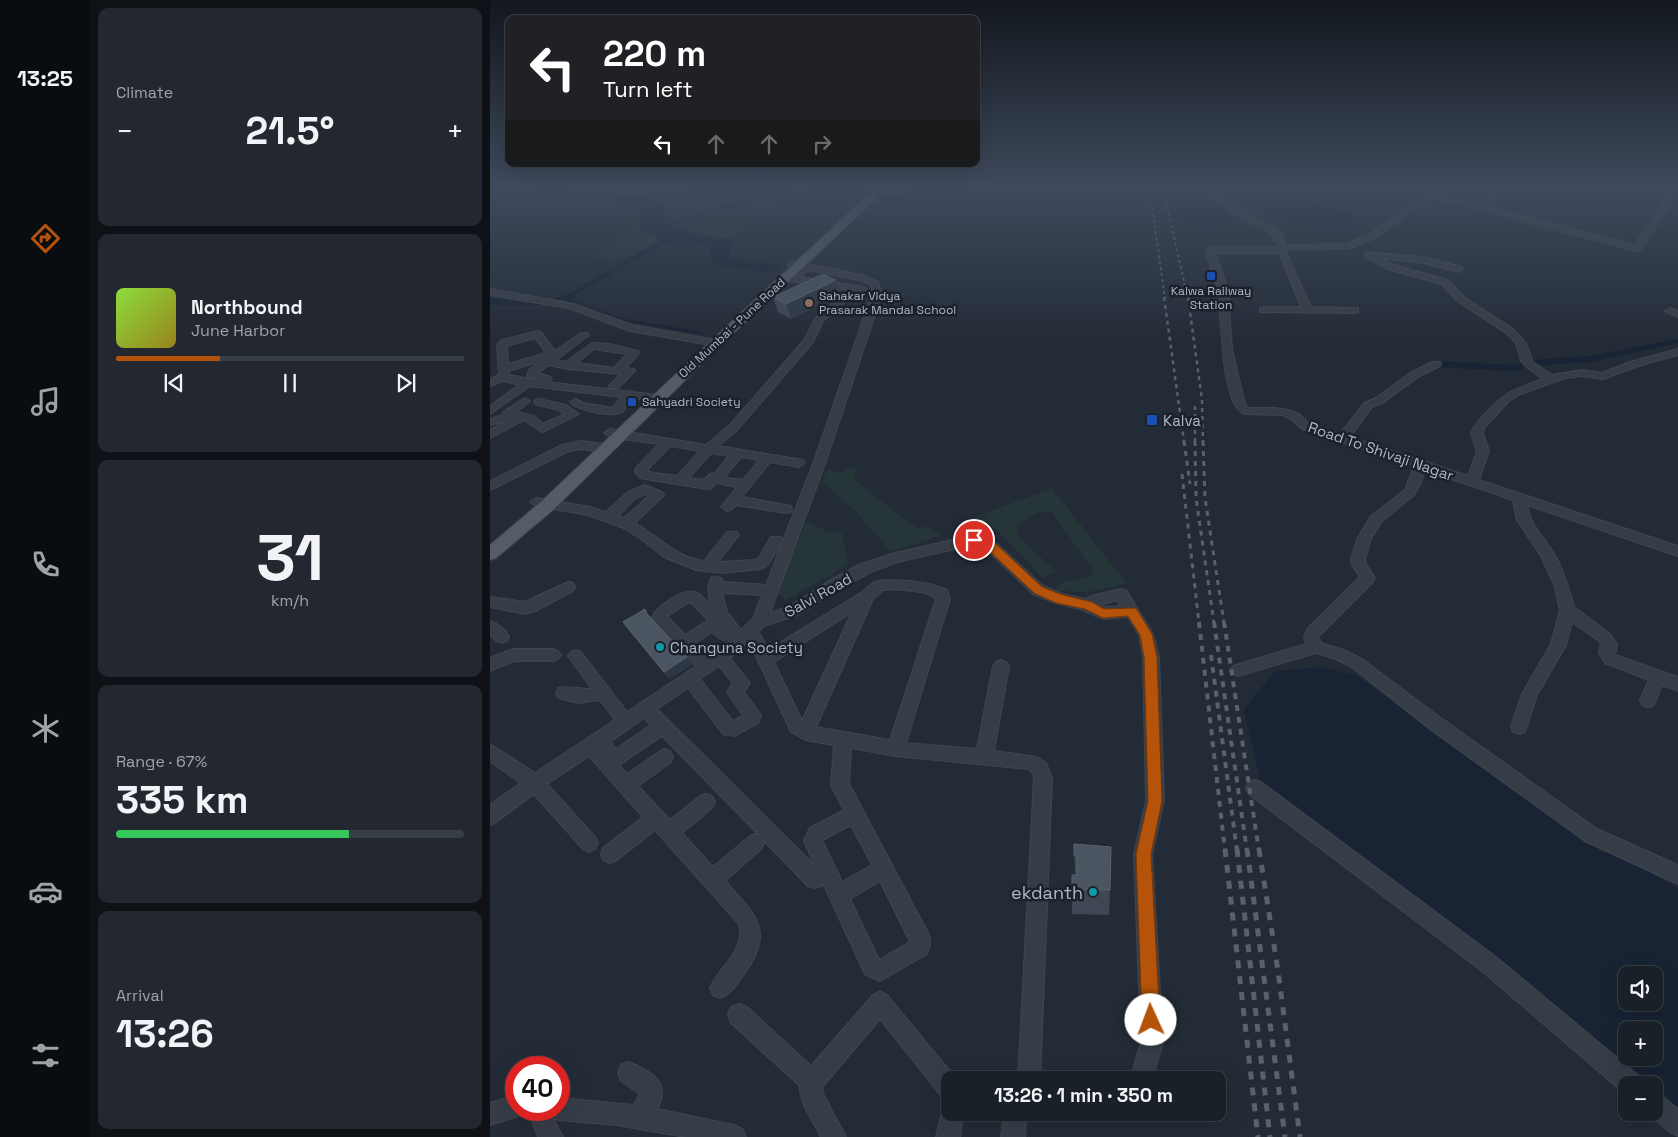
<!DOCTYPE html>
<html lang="en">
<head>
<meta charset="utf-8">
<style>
  body { margin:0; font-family:"Space Grotesk",sans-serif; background:#232830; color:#f1f3f6; height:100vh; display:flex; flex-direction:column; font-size:19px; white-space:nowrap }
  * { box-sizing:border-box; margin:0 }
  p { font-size:16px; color:#9fa3a8 }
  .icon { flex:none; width:28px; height:28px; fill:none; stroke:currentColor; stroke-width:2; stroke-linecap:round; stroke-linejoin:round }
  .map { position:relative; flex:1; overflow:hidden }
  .sheet { display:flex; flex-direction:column; gap:8px; padding:8px; background:#0e1216; width:400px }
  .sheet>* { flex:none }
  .banner { position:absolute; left:15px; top:15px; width:475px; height:152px; border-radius:10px; box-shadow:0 5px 20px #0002,0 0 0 1px #383e45; background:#202124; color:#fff; overflow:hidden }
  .controls { position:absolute; left:1128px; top:966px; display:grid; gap:10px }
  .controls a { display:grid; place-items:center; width:45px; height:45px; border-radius:10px; background:#1a2028; box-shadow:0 5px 20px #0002,0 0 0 1px #383e45; font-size:25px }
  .speed { position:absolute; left:15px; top:1056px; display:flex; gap:10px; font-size:25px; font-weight:700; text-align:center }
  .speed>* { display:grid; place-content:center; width:65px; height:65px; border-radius:50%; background:#1a2028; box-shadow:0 5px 20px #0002,0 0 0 1px #383e45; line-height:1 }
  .speed .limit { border:8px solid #d22; background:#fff; color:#111 }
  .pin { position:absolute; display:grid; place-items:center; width:42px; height:42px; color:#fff; margin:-21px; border:2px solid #fff; border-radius:50%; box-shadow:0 1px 5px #0007 }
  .me { position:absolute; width:55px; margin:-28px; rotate:358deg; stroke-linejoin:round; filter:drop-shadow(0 0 4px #0008) }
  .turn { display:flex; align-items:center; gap:18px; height:105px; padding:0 15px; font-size:22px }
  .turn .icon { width:65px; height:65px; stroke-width:2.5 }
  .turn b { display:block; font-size:35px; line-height:42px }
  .lanes { display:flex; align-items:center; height:48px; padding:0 15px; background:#0003; justify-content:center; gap:25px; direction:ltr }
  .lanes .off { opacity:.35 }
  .big { font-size:38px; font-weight:800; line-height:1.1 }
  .sheet .widget { flex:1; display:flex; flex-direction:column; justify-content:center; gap:8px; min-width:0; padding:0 18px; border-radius:10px; background:#232830 }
  .sheet .dial { align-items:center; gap:0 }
  .dial b { font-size:65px; line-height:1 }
  .song { display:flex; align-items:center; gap:15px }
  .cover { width:60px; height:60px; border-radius:8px; background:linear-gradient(135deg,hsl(90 70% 55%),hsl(50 70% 35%)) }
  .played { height:5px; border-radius:2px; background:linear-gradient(90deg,#b45309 30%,#383e45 30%) }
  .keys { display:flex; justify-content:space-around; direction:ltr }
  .heat { display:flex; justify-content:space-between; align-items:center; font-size:28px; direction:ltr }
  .charge { height:8px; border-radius:4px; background:linear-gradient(90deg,#34c759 67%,#383e45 0) }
  .trip { position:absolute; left:451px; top:1071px; width:285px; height:50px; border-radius:10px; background:#1a2028; box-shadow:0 5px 20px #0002,0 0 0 1px #383e45; font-weight:800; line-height:50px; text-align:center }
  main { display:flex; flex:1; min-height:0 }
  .tabs { display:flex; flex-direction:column; width:90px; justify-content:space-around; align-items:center; background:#0a0d10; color:#9fa3a8 }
  .tabs .icon { width:35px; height:35px }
  .tabs .current { color:#b45309 }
  .tabs b { font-size:22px; color:#f1f3f6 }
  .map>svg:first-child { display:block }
  .green { fill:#253538 }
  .water { fill:#182333; fill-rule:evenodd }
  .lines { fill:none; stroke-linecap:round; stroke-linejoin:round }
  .stream { stroke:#182333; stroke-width:2.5 }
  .canal { fill:#182333; fill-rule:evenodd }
  .minor-casing { stroke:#404650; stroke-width:2 }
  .major-casing { stroke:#404650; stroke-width:2 }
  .minor { fill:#373d47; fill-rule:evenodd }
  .major { fill:#555c67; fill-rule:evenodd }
  .rail-far4 { stroke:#59616e; stroke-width:2; stroke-dasharray:3 3; stroke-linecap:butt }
  .rail-far3 { stroke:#59616e; stroke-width:2.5; stroke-dasharray:4 4; stroke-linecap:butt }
  .rail-far2 { stroke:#59616e; stroke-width:3; stroke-dasharray:5 5; stroke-linecap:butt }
  .rail-far1 { stroke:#59616e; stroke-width:4; stroke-dasharray:6 6; stroke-linecap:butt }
  .rail { stroke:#59616e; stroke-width:5; stroke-dasharray:8 8; stroke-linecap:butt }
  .wall { fill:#3f4755 }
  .shaded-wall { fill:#2e3744 }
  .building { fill:#4b5461; stroke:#5b6370 }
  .route { fill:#b45309; stroke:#753606 }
  .transit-dot { fill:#1a4fb4; stroke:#1c222c; stroke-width:2 }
  .education-dot { fill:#8d6e63; stroke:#1c222c; stroke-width:2 }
  .culture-dot { fill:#0f9aa8; stroke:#1c222c; stroke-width:2 }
  .labels { text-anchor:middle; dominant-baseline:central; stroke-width:5; stroke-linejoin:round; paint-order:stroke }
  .far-poi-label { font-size:12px; fill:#b1b8c3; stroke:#1c222c; text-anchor:start }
  .far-street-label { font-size:12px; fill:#b1b8c3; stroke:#1c222c }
  .poi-label { font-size:15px; fill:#b1b8c3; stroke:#1c222c; text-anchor:start }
  .street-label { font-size:15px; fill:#b1b8c3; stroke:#1c222c }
  .near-poi-label { font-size:18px; fill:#b1b8c3; stroke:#1c222c; text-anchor:end }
</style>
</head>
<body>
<main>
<nav class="tabs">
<b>13:25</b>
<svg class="icon current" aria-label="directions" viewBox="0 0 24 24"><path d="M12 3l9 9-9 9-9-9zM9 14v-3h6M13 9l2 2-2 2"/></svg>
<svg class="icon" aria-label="music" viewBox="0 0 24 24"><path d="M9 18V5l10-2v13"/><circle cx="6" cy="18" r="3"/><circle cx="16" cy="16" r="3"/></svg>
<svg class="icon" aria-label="phone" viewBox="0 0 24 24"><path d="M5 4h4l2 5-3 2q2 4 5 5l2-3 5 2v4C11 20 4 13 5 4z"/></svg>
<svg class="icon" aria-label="climate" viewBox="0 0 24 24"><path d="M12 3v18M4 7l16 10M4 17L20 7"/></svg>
<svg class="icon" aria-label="car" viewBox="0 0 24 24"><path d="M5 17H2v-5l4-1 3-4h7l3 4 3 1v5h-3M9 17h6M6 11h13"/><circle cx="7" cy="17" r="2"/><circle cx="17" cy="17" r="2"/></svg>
<svg class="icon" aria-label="filters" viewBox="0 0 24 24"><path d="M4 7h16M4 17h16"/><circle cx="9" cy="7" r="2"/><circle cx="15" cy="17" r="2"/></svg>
</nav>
<section class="sheet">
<div class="widget"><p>Climate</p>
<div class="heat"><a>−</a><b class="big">21.5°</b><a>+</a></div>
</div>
<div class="widget">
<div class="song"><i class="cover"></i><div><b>Northbound</b><p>June Harbor</p></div></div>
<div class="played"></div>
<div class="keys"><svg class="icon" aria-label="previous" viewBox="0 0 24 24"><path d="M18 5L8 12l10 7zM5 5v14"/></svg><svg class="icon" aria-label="pause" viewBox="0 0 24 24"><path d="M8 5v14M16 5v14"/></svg><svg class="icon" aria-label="next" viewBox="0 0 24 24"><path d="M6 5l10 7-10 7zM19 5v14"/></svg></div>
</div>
<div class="widget dial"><b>31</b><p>km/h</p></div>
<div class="widget"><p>Range · 67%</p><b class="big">335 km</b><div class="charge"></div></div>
<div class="widget"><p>Arrival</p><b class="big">13:26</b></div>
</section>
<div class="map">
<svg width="1188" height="1137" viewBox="0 0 1188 1137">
  <rect width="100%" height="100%" fill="#232b36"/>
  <path class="green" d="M0,184H185L220,197L238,200L252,198L298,184H324L277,210L238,239L210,235L195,243L165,244L137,259L98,257C108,252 136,240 139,229C141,224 139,218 139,213L104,206L45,211L34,208L23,207L0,210Z
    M359,467L367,468L364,480L428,529L438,526L453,535L401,552L364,510L332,482L337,469L351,473Z
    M562,488L636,583L599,592L566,591L570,583L602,576L601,568L562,512L547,513L526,525L528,537L566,571L554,579L505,528L475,531L472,522Z
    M316,522L339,532L352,533L358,565L295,600L287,593Z"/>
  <path class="water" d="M0,184L66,188L87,194L149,195L158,196L176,208L172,222L176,225L279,192L308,184H316L180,226L210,235L238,239L240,242V256L246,260L291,265L282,273L224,265L222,264L220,247C205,242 188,241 172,245L85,295L81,301L64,299L81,293L168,241L165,237L148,228L152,213L126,200L72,195C59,185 19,189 2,187Z
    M727,184H778L813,195L832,208L847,209L862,213L865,220L863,226L847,229L828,228L802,221L767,205L754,203Z
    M697,193C708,194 721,197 726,208L734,210L744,219C727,228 711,227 694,220L688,207L693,206V196Z
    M0,298L52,305H0Z
    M833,667L867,676L1110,845L1188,888V1116L1164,1097V1085H1149L771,783L754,710L785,671ZM1136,975H1164V1002H1136ZM1136,1030H1164V1058H1136Z"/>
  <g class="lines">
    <path class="stream" d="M78,300L132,320L212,333"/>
    <path class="canal" d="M1188,339V343L1101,362L1052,365L1024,371L946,367L942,364L946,361L1024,365L1052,359L1101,356Z"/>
    <g class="minor-casing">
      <path id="minor" d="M709,184H718L736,200L766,219L786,227L792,235L796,245L857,244L881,233L950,184H959L946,194L987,205L1009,184H1018L994,206L1145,245L1182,190L1162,184H1176L1188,187V192L1150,250L1147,251L941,197L887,237L861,248L795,250L821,307L868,308V312L865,313L770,312V308L773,307H811L790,255L788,253H725L738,290L742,350L755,404L758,408H784L799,410L809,414L820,425L850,434L874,403L886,398L920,373L942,362H950L951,364L950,366L928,377L894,402L882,407L860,437L978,476L987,451L981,433C984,425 989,420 995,414C1016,391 1025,389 1053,379L1035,366L1031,361L1026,343L1016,333L967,301L952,284L897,269L875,256V252L934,257L972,267L973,269L969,272L934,263L890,258L903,265L958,280L974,297L1023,329L1036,343L1043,362L1062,375L1092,370L1112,373L1140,362L1188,349V355L1148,366L1113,379L1092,376L1075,378L1031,394L1019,401L994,428L993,433L999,451L989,480L1188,546V556L1037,505C1041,527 1052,534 1063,552C1073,569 1079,588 1084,607L1119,633L1127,644L1125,655L1188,677V691L1172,685L1164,705L1158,707L1152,705L1150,700L1159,680L1115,663L1109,653L1111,645L1109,641L1082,622L1076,645L1047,695L1035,732L1029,734L1023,732L1021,727L1032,694L1061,644L1070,610L1064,584L1051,556L1027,520L1023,500L935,470L930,485L923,496L891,522L881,539L875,559L876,564L885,578L883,582L828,637L831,643L856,651L872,659L948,716L1107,829L1188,865V884L1095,841L936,726L862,667L846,659L826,653L748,676L743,674L740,670L743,666L816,644L814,637L818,628L870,577L862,565L861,559L867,539L881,516L915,490L924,466L812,429L801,419L793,415L755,414C730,408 732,312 728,290C726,277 717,264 717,250L721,247H789L780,231C754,220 729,205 709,184Z
        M389,188L415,190L419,192C412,196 395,194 388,190Z
        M301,261L372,275L388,282L392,294L336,461L280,613L300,606L339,581L371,564L405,553L484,535L506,543L553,586L573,594L595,599L605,595L631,589L636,590L663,634L669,657L674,801L662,854L673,1042L662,1080H640L651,1042L644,854L656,801L653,657L649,635L638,617L613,619L593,610L566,603L543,594L496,549L483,545L407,562L381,572L349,589L310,614L274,626L267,633L270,634L278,650L372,592L384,582L394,580L421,581L440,584L457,590L460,599L416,743L487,749L503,666L506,662L511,660L516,662L519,666L504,751L547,757L556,763L562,778L550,1080H528L544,778L543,773L538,769L406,756L361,748L359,784L437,931C441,940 441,945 437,954L390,981L375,974L333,883L332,886L325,888L318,886L272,839L274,843L271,849L235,881C265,914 286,931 254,974C247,984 241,994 230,998L223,995L220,988C229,966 256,952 249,924L165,830L127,860L120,863L113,860L111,854L113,848L153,817L99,756L57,784L105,837L108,843L105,849L99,852L93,849L44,794L6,822L0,825V805L31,783L0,761V744L45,773L125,720L110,700L89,703L68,698L66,693L68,688C78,685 91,690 102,689L81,660L78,656L81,652L86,650L91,652L137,712L206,666L164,621L162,617C167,606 195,586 208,593C212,596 216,601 220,605L218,587L221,578L226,577L231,578L233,582L276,585L324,461L382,294L381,285L369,280L318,270L310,277L373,287L378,290L356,301L333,321L323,342L248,429L228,446L313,460L315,463L309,467L280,462L252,497L301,506L302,509L301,512L296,513L246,505L241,510L237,511L231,507L247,487L226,483L221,488L217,489L150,478L145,472L146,468L169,444L120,437L114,433L120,429L216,445L240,425L315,339L326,318L350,297L362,291L300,281V277L310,268L298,266L297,264ZM180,446L210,451L187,476L158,472V469ZM221,453L239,456L225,473L220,474L214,480L199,478ZM251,457L269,460L253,480L237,478L236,475ZM393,590C404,589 439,590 446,599L400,740L326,727L383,599ZM232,593L272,595L263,619L251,630L237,612ZM627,600L631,606L615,607L609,605ZM200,602L218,620L195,635L177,616ZM362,612L312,721L284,662ZM222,632L229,638L234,640L240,637L241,639L217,658L204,644ZM259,641L301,732L315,740L344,745L341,785L354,810L320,828L314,840L325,866L167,709L198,688L233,734L244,736L268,723L271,715L254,692L260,683L240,658ZM229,666L243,683L237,692L253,715L243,721L210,679ZM154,718L161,725L126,749L120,742ZM172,736L270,836L265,834L259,837L223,867L192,833L222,808L225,802L222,796L216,794L210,796L180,820L148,786L181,762L183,757L181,752L175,749L169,752L137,774L129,765ZM361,825L382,865L352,882L332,840ZM390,881L420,942L389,960L360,899Z
        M0,289L84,304L142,325L226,340L231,343L226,346L140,331L79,308L0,295Z
        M1180,308L1188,311V317L1175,311Z
        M48,331L51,332L65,351L91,333H97L99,335L66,360L76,362L102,343L119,344L148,351L149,353L136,368L144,369L145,371L128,388H120L119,386L131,374L77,369L59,365L48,373L61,377L62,379L57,382L168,395L173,398L168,401L141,398C139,402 136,409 132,412C124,418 86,410 80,402L85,399L94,403L123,408L131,397L40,386L0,414V406L29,385L13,381L0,386V379L9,375L7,345L12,340ZM45,338L55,352L53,354L18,364L17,346ZM104,349L137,354L124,368L87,363ZM51,361L40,369L37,375L38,377L57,382L19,375V371Z
        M35,398L40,401L27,412L44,416L53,424L75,414L68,410L45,404L44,402L45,400L49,399L76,405L89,414L52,432L34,420L0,438V430L19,420L0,425V419L12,415L13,412Z
        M91,441L115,444L121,448L115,452L91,449L79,451L0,490V481L72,445Z
        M155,485L172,492L174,495L145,523C168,536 187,558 214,561L237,532H247L249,535L228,562L264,560L268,559L281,537H291L293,540L278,565L271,569L233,573L206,570L174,557L150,538L131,527L98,515L46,506L40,502L46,498L100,507L116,512L138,492ZM155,494L159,496L134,518L128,516L146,498Z
        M78,582L83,583L85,587L83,591L45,611L35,614L0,607V597L35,602Z
        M0,621C8,624 16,630 19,637L17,641C9,644 6,641 0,635Z
        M23,649H63L68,651L71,655L68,659L63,661H24L0,671V658Z
        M765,780L771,782L1006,957L1150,1077L1153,1085H1136V1094L1134,1093L992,971L759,794L756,788L759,782Z
        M390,991L397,995L467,1080H460V1100L452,1097L390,1019L333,1086L332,1092L356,1137H331C324,1122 309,1103 310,1086L241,1023L238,1015L241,1007L249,1004L257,1007L321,1066L383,995Z
        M139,1062C161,1071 182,1083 167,1109L244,1125L252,1129L256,1137H196L126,1125L69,1120L63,1118L73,1137H48L38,1110H69V1098L144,1105L150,1094L131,1081L128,1073L131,1065Z
        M1164,1093L1172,1096L1188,1109V1136L1180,1132L1157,1112H1164Z
        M26,1095V1110H36L34,1114L0,1125V1103Z
        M460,1101V1112H473L470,1137H446L454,1104Z
        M514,1112H536L535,1137H511Z"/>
    </g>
    <g class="major-casing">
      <path id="major" d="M390,184H401L230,346L64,509L6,558L0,560V545L52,501L222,340Z"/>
    </g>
    <use href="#minor" class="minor"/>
    <use href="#major" class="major"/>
    <path class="rail-far4" d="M659,184L675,299
      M672,184L698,299"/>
    <path class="rail-far3" d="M674,297L694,442
      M698,297L712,400L713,442
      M705,406V442"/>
    <path class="rail-far2" d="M694,441L700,484
      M705,441L706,498L724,623
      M713,441L715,498L734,623
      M692,474L709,623"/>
    <path class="rail-far1" d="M709,622L735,851
      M724,622L757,851
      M734,622L769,851
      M721,655L747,851"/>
    <path class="rail" d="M735,849L768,1137
      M747,849L780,1137
      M757,849L795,1137
      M769,849L788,971L810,1137"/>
  </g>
  <path class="wall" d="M350,295L301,319L288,312L283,297Z
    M160,618L202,665L179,679L139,630L133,622Z
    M584,844L620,890L619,915L582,914V889L585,875Z"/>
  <path class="shaded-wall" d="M346,280L350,295L301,319L296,304Z
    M197,657L202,665L179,679L174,672Z"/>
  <path class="building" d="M333,274L346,280L296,304L283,297Z
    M155,609L157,614L197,657L174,672L133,622Z
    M584,844L621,847L620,890L582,889V875H587V856H584Z"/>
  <linearGradient id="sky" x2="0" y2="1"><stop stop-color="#13181e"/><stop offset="0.54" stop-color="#3f4a5d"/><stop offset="1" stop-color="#3f4a5d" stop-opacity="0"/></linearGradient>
  <rect width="1188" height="343" fill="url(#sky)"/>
  <path class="route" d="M484,536L505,543L552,587L573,595L602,602L614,609L646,608L662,634L667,657L672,801L661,854L670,1020L667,1026L661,1028L655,1026L652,1020L646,854L658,801L654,657L650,635L638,616L613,618L595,609L566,603L544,593L497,549L480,542L479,540L480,537Z"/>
  <g class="transit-dot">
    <rect x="716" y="271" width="10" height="10" rx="2.5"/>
    <rect x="137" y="397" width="10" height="10" rx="2.5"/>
    <rect x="656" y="414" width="12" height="12" rx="2.5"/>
  </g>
  <circle class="education-dot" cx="319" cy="303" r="5"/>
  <g class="culture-dot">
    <circle cx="170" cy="647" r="5"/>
    <circle cx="603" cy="892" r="5"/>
  </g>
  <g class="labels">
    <g class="far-poi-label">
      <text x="721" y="291" text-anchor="middle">Kalwa Railway<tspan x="721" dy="14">Station</tspan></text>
      <text x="329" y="296">Sahakar Vidya<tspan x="329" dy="14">Prasarak Mandal School</tspan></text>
      <text x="152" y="402">Sahyadri Society</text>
    </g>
    <g class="far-street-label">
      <text transform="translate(242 328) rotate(-43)">Old Mumbai - Pune Road</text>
    </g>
    <g class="poi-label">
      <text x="673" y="420">Kalva</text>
      <text x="180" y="647">Changuna Society</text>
    </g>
    <g class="street-label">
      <text transform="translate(891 451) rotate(19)">Road To Shivaji Nagar</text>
      <text transform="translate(328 595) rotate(-29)">Salvi Road</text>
    </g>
    <g class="near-poi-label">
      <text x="593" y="892">ekdanth</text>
    </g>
  </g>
</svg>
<div class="controls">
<a><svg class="icon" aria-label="sound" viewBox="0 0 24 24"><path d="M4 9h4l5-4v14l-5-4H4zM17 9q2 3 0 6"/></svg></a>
<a>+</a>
<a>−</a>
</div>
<div class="speed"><div class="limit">40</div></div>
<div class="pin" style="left:484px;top:540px;background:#d93025"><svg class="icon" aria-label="arrive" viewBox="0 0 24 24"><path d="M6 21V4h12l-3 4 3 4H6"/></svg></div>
<svg class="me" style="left:661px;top:1020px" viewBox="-20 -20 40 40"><circle r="19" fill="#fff"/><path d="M0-13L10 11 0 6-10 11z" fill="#b45309"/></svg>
<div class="trip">13:26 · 1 min · 350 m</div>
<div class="banner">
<div class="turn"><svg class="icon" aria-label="left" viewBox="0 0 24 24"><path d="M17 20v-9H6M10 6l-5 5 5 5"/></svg><div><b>220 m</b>Turn left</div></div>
<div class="lanes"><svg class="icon" aria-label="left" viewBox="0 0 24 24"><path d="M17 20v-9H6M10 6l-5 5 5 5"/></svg><svg class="icon off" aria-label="ahead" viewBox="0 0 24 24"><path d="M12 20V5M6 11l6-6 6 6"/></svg><svg class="icon off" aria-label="ahead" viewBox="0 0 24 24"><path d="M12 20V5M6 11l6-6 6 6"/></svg><svg class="icon off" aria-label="right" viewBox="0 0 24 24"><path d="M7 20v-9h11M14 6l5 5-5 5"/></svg></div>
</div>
</div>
</main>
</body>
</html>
